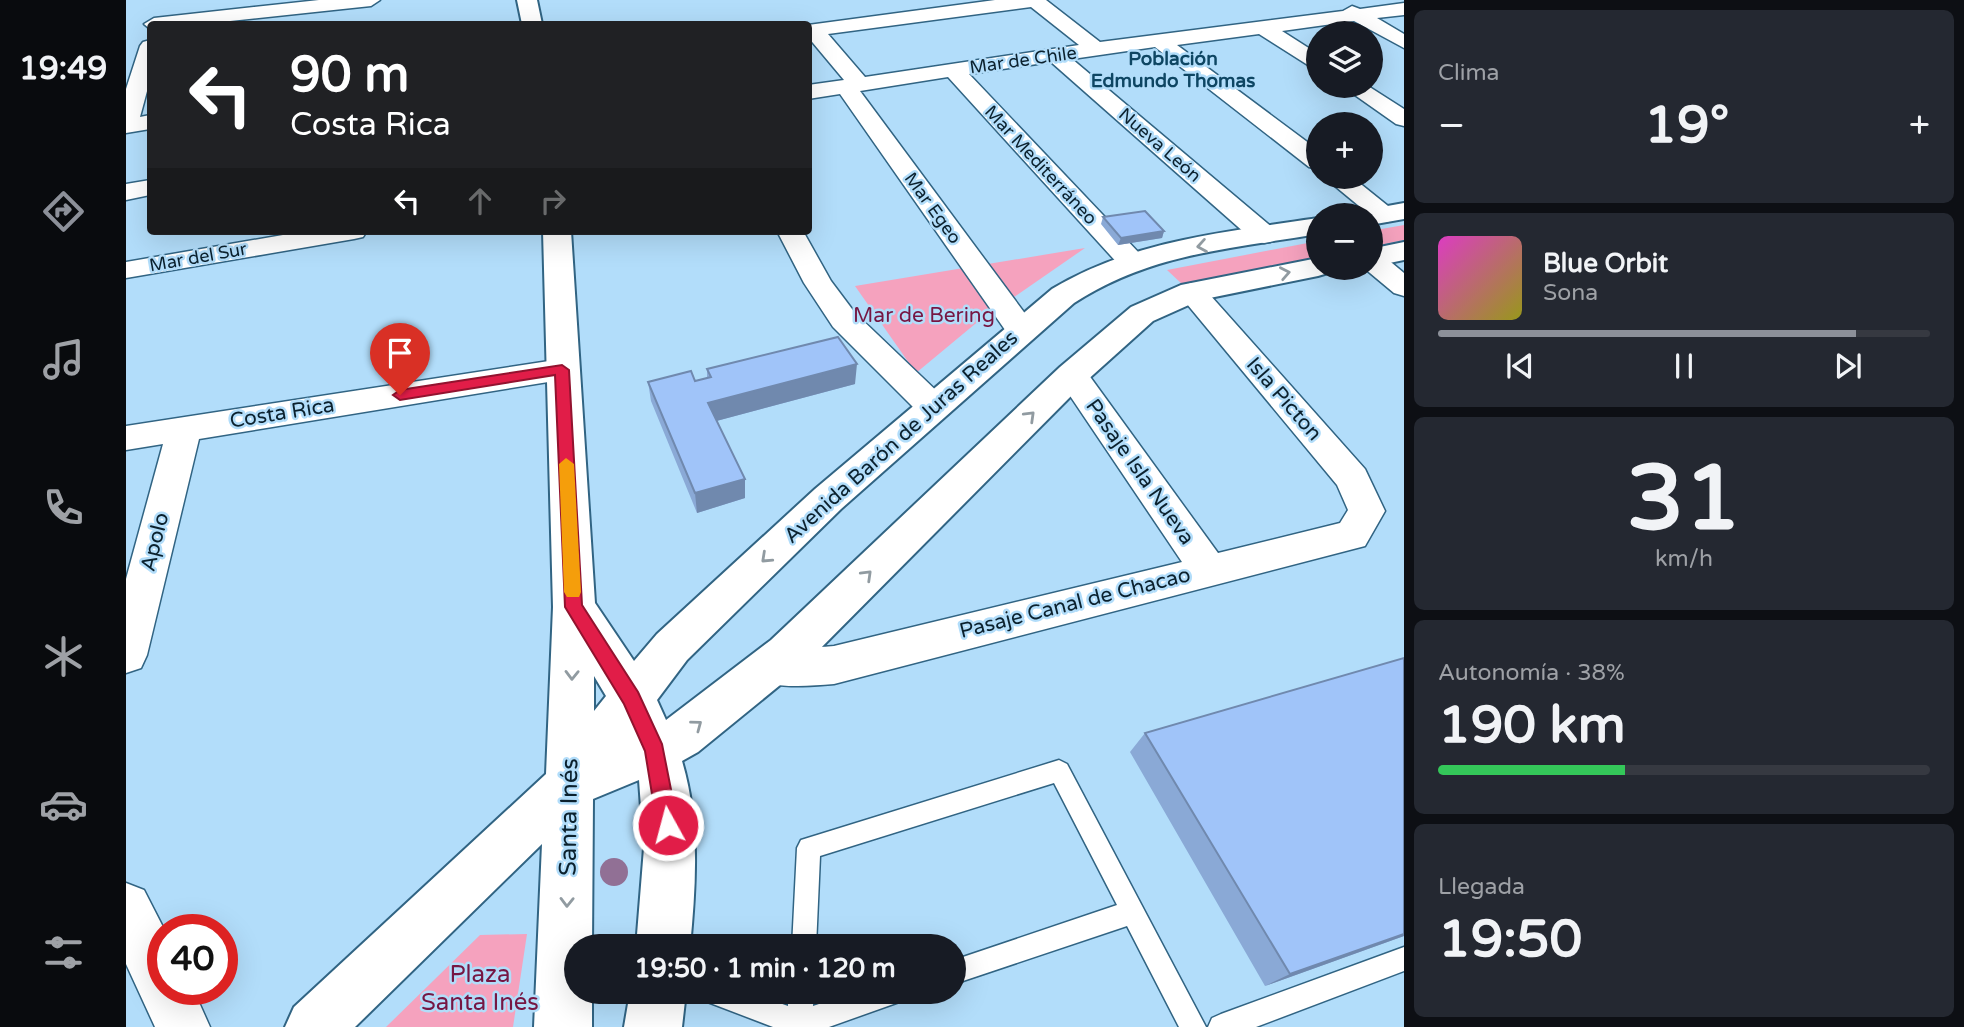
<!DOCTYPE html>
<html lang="es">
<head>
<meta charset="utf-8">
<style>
  body { margin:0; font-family:"Varela Round",sans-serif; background:#242831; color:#f1f3f6; height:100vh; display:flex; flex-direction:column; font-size:26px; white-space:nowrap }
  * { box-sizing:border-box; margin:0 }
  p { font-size:23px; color:#9ea1a6 }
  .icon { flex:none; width:38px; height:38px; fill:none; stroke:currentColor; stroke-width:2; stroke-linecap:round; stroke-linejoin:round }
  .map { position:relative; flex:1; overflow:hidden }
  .side { display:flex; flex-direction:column; gap:10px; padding:10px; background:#0d0f14; width:560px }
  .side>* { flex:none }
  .hud { position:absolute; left:21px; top:21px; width:665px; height:214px; border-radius:7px; box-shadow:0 7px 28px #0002; background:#202124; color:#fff; overflow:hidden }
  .tools { position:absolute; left:1180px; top:21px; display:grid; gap:14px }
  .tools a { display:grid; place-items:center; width:77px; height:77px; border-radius:50%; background:#171b24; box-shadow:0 7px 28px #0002; font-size:35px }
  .speed { position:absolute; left:21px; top:914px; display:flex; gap:14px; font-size:35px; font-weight:700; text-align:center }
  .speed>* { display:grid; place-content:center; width:91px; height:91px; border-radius:50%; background:#171b24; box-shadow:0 7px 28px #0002; line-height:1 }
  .speed .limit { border:10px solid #d22; background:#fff; color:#111 }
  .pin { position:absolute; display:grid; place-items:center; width:60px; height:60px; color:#fff; margin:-72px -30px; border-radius:50% 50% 50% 0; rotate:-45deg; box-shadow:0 0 7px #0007 }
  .pin .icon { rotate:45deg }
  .me { position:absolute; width:77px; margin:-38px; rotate:353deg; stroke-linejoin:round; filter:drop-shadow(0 0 5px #0008) }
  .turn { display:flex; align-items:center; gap:24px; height:147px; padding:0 28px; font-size:32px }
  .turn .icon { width:91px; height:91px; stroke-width:2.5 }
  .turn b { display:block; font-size:49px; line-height:60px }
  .lanes { display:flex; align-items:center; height:66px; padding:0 28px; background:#0003; justify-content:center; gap:35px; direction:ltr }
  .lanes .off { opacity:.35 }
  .big { font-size:52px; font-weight:800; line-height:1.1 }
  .side .card { flex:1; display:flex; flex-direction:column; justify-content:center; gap:10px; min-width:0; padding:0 24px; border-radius:10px; background:#242831 }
  .side .dial { align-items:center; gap:0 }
  .dial b { font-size:91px; line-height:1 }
  .song { display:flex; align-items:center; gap:21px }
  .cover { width:84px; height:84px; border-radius:10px; background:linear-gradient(135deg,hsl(310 70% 55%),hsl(60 70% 35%)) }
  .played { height:7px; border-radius:4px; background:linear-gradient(90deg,#8c9099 85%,#363941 85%) }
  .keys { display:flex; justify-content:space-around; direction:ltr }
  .heat { display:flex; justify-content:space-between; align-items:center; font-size:38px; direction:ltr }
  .charge { height:10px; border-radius:5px; background:linear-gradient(90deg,#34c759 38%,#363941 0) }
  .trip { position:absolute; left:438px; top:934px; width:402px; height:70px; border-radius:35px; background:#171b24; box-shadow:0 7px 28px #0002; font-weight:800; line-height:70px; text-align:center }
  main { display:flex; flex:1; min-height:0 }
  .tab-bar { display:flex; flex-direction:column; width:126px; justify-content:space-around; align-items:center; background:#090b0e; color:#9ea1a6 }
  .tab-bar .icon { width:49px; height:49px }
  .tab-bar .on { color:#8c9099 }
  .tab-bar b { font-size:32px; color:#f1f3f6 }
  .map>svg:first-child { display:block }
  .green { fill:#f5a2be }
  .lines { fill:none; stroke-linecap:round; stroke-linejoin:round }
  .service-casing { stroke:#316483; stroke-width:3 }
  .minor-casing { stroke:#316483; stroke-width:3 }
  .tertiary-casing { stroke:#316483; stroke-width:4 }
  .service { fill:#fff; fill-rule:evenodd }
  .minor { fill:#fff; fill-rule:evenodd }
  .tertiary { fill:#fff; fill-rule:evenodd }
  .tree { fill:#917095 }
  .wall { fill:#8aa9d6 }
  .shaded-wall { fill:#7089ae }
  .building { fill:#a0c4f9; stroke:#7089ae; stroke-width:2 }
  .oneway { stroke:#919ba1 }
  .route { fill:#e11d48; stroke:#92132f; stroke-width:2 }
  .slow { fill:#f59e0b }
  .labels { text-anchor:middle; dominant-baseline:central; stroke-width:5; stroke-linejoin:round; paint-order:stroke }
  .far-street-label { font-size:18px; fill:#0b212e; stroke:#b2ddfa }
  .far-neighbourhood-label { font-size:19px; font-weight:bold; fill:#0e4663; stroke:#b2ddfa }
  .park-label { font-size:21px; fill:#761643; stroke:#b2ddfa }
  .street-label { font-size:21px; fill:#0b212e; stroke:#b2ddfa }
  .near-street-label { font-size:24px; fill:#0b212e; stroke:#b2ddfa }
  .near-park-label { font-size:24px; fill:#761643; stroke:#b2ddfa }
</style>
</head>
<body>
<main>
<nav class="tab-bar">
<b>19:49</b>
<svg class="icon on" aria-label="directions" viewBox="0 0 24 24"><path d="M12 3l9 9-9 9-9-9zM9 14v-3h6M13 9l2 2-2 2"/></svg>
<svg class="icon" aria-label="music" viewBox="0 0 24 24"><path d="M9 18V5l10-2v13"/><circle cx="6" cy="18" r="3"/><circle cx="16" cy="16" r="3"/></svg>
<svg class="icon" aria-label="phone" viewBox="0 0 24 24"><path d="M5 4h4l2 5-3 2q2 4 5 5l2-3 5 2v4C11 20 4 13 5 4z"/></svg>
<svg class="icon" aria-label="climate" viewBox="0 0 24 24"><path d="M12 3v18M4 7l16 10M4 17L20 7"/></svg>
<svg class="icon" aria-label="car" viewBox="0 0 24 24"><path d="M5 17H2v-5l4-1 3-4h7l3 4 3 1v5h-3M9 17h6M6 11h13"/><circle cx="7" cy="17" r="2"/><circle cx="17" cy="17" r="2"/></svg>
<svg class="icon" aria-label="filters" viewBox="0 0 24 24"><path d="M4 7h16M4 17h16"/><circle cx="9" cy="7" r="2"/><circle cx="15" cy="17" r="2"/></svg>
</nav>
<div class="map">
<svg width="1278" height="1027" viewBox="0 0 1278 1027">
  <rect width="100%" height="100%" fill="#b2ddfa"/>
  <path class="green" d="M1278,225V240L1244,247V231Z
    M1192,241V257L1056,284L1041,270Z
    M959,248L849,324L790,373L729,286Z
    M401,934L387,1027H260L354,935Z"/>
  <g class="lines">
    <g class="service-casing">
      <path id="service" d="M933,760L941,764L1080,1027H1053L1001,926L828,984V960L991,905L928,783L694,856L690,947H666L671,848L675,840Z
        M1278,947V971L1130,1027H1082L1086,1018L1095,1014Z
        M575,992H623L662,1006V992H688L687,1006L729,992H780L776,1001L703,1027H647L579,1001Z"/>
    </g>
    <g class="minor-casing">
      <path id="minor" d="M193,0H254L245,6L76,24H24V29L18,24L28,18Z
        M869,0H920L974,42L1217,11L1226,6L1234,9L1278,3V15L1251,18L1278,34V48L1228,21L1156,31L1192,54V69L1185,67L1133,34L1051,45L1192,150V169L1183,167L1029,47L946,59L1148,229L1152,235L1148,241L1138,243L1128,241L925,62L843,74L1014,254L1018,260L1014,266L1004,268L994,266L822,77L734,91L906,323L910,330L906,337L895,340L884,337L714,94L682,99V85L718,80L682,37V25ZM905,7L953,45L739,77L702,34Z
        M24,40V80L14,117L24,115V129L0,133V89L14,46L17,42Z
        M1216,86H1242L1278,109V126L1270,124Z
        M1198,177H1226L1272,214L1268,220L1259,222L1250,220Z
        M24,180V195L0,200V184Z
        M180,231H241L237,237L228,239L0,278V262Z
        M651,231H677L705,281L729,313L818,398L822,406L818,414L806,418L794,414L707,327L678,283Z
        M1244,251L1254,253L1278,273V296L1268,293L1238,268H1244Z
        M1066,283L1076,286L1239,469L1259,511L1239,546L708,684C681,686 655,689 629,679L623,666L629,653C652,644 683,649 708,646L1056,562L930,375L935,367L946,364L957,367L1092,553L1214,523L1222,510L1211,485L1056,298L1051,292L1056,286Z
        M436,359L447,362L452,370L447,378L73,439L21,655L15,668L0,673V579L37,444L0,450V426Z
        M0,883L18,890L38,929L37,989H67L84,1027H29L0,964Z"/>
    </g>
    <g class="tertiary-casing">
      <path id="tertiary" d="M391,0H411L416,24H396Z
        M1278,203V219L1244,225V215H1231L1234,211Z
        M1192,218V234C1103,249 1026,253 948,303L715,509L561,660L531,700L540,720L645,640L934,367L1005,307L1055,285L1192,258V268H1206L1202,273L1192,276L1074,300L1027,321L958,383L675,668L572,752L556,761C574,821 570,885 564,947H510L518,848L513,780L467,799L466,947H450V992H466V1027H408L416,844L229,1027H159L168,1007L420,774L427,607L417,231H445L469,603L508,661L531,634L689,489L926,289C1008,240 1100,232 1192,218ZM468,676L480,696L468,711Z
        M1278,242V260L1244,267V249Z
        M504,992H560L556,1027H498Z"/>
    </g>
    <use href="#service" class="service"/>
    <use href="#minor" class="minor"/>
    <use href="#tertiary" class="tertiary"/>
  </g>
  <circle class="tree" cx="488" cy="872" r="14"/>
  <path class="wall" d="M977,217L1038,231L1036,238L992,245L975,224Z
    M581,369L729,384L590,421L619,479V498L571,513L525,401L522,382L569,381L581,378Z
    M1019,733L1278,936L1139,986L1004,752Z"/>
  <path class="shaded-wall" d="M1038,231L1036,238L992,245L995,238Z
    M731,364L729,384L583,423L582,403Z
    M619,479V498L571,513L569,493Z
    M1278,934V936L1139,986L1164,974Z"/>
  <path class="building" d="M1019,211L1038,231L995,238L977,217Z
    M712,337L731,364L582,403L619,479L569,493L522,382L565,371L569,381L585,377L581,369Z
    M1278,658V934L1164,974L1019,733Z"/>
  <defs><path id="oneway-chevron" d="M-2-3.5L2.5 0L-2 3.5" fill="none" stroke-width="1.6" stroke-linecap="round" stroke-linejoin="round" transform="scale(1.75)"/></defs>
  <g class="oneway">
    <use href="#oneway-chevron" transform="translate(1076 246) rotate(170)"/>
    <use href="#oneway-chevron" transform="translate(1159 273) rotate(-11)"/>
    <use href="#oneway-chevron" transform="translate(904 416) rotate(-44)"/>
    <use href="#oneway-chevron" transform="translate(640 558) rotate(137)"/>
    <use href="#oneway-chevron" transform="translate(741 575) rotate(-44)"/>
    <use href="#oneway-chevron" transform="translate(446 675) rotate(91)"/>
    <use href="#oneway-chevron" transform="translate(571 725) rotate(-37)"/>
    <use href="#oneway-chevron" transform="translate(441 902) rotate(91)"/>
  </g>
  <path class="route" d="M436,365L443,370L456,605L512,692L536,744L552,825L549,833L542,836L534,833L531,825L519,751L498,704L439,607L429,375L274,400L267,395L274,390Z"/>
  <path class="slow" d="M440,458L448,464L455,592L453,597H441L438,592L433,464Z"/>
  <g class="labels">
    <g class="far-street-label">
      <text transform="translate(897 60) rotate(-8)">Mar de Chile</text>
      <text transform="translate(1034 145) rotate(41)">Nueva León</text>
      <text transform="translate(915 165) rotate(47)">Mar Mediterráneo</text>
      <text transform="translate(807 208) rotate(54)">Mar Egeo</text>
      <text transform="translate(72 257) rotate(-10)">Mar del Sur</text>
    </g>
    <g class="far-neighbourhood-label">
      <text x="1047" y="59">Población<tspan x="1047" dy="22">Edmundo Thomas</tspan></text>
    </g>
    <g class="park-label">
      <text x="798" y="315">Mar de Bering</text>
    </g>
    <g class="street-label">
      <text transform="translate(1158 399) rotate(49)">Isla Picton</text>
      <text transform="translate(156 413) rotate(-9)">Costa Rica</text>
      <text transform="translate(775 437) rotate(-42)">Avenida Barón de Juras Reales</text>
      <text transform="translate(1014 472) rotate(55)">Pasaje Isla Nueva</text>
      <text transform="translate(29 542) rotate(-76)">Apolo</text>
      <text transform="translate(949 603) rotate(-14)">Pasaje Canal de Chacao</text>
    </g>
    <g class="near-street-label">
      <text transform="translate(443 817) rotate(-89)">Santa Inés</text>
    </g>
    <g class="near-park-label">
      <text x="354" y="974">Plaza<tspan x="354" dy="28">Santa Inés</tspan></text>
    </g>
  </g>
</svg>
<div class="tools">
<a><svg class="icon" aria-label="layers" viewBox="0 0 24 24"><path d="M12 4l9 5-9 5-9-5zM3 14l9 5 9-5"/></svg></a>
<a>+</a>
<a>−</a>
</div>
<div class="speed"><div class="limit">40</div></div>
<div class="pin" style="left:274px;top:395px;background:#d93025"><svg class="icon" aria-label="arrive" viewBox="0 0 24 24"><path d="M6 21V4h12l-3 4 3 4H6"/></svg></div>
<svg class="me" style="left:542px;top:825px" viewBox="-20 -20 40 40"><circle r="17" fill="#e11d48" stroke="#fff" stroke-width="3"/><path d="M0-11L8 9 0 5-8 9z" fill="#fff"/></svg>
<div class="trip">19:50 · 1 min · 120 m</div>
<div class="hud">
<div class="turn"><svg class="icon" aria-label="left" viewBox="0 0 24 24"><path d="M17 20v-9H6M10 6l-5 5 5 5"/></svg><div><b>90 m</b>Costa Rica</div></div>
<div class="lanes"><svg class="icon" aria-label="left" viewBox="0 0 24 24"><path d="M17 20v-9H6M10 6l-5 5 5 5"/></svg><svg class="icon off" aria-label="ahead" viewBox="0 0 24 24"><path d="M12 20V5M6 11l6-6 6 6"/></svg><svg class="icon off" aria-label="right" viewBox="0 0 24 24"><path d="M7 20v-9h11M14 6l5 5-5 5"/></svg></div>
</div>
</div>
<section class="side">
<div class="card"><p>Clima</p>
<div class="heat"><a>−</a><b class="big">19°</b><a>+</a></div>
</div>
<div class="card">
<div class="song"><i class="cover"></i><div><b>Blue Orbit</b><p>Sona</p></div></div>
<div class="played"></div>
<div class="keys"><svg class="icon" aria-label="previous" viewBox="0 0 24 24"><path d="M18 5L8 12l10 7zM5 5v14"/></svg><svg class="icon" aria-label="pause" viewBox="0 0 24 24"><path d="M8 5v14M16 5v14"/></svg><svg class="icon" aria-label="next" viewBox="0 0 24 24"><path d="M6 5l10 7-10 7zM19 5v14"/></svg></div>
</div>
<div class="card dial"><b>31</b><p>km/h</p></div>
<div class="card"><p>Autonomía · 38%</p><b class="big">190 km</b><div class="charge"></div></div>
<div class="card"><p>Llegada</p><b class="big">19:50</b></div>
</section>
</main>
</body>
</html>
